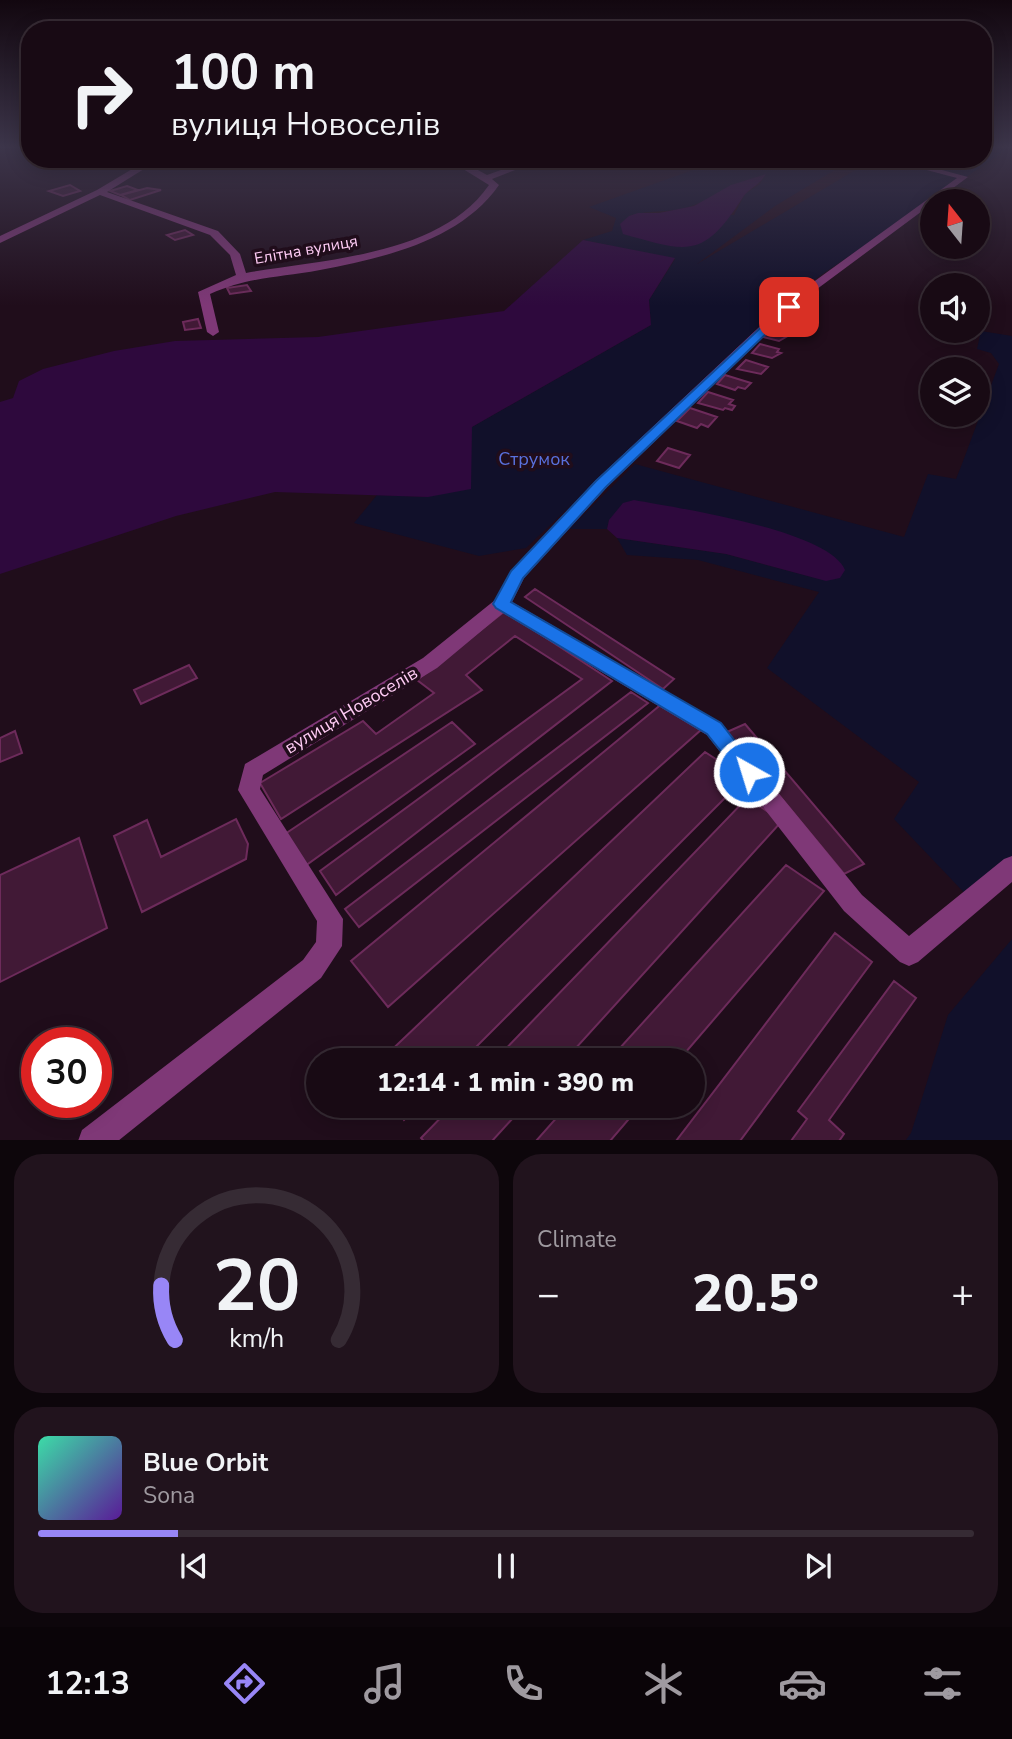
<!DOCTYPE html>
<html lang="en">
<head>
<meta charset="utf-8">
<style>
  body { margin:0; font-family:"Nunito Sans",sans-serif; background:#21131d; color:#f1f3f6; height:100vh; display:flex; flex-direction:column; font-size:26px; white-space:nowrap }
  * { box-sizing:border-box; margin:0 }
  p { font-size:23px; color:#9f9aa0 }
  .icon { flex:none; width:38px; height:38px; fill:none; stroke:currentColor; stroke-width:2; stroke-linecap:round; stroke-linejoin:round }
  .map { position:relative; height:1140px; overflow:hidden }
  .side { display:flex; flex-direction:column; gap:14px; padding:14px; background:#0d060b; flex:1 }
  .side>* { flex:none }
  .banner { position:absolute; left:21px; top:21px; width:971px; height:147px; border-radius:28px; box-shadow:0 4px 18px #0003,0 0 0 2px #362b34; background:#180a14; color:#f1f3f6; overflow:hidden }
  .needle { width:46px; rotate:343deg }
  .controls { position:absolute; left:920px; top:189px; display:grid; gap:14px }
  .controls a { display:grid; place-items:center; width:70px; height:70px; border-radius:50%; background:#180a14; box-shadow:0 4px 18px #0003,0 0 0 2px #362b34; font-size:35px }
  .speed { position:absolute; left:21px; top:1027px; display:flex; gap:14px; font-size:35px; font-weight:700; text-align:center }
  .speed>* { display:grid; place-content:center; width:91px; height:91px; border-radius:50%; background:#180a14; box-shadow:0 4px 18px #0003,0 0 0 2px #362b34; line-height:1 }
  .speed .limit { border:10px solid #d22; background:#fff; color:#111 }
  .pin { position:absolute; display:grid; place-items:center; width:60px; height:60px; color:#fff; margin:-30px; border-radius:14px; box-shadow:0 4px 10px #0006 }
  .me { position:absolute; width:77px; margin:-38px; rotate:321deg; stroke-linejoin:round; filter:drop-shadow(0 0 5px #0008) }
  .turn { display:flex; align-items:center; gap:24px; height:147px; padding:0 35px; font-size:32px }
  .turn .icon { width:91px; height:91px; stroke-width:2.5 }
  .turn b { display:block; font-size:49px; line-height:60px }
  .big { font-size:52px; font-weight:800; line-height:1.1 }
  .side .widget { flex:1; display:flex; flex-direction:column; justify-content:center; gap:10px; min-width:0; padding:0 24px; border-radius:28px; background:#21131d }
  .side .dial { align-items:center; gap:0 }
  .dial svg { height:182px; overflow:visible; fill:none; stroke:#362b34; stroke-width:7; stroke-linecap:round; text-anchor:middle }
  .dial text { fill:#f1f3f6; stroke:none }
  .song { display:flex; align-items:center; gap:21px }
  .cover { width:84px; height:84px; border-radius:10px; background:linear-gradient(135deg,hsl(160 70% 55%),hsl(270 70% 35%)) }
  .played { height:7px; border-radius:4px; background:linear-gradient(90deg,#9886f6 15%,#362b34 15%) }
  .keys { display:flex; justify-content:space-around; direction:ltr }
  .heat { display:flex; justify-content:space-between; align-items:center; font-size:38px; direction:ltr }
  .side .tiles { flex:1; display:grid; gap:14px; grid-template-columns:1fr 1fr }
  .widget:last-child { grid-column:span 2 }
  .trip { position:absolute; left:306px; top:1048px; width:399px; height:70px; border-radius:35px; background:#180a14; box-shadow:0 4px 18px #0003,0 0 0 2px #362b34; font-weight:800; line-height:70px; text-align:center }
  .dock { display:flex; height:112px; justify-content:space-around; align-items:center; background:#0a0408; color:#9f9aa0 }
  .dock .icon { width:49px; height:49px }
  .dock .active { color:#9886f6 }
  .dock b { font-size:32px; color:#f1f3f6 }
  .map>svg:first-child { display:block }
  .green { fill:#11102a; fill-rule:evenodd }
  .water { fill:#2e093d }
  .building { fill:#411936; stroke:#6d2b5b; stroke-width:2 }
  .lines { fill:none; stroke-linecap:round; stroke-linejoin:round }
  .minor { fill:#7f3877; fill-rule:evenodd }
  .route { fill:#1a73e8; stroke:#114b97; stroke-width:2 }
  .labels { text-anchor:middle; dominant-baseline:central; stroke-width:7; stroke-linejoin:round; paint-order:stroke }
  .far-street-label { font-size:16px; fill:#ffccf5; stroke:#200d1b }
  .park-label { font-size:18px; fill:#5971de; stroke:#200d1b }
  .street-label { font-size:18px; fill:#ffccf5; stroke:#200d1b }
</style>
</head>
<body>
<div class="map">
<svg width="1012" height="1141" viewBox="0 0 1012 1141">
  <rect width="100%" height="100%" fill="#200d1b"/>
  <path class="green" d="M984,146H1012L799,290L526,548L479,556L354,523L377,495L428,497L472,427L651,325L649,300L675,259L583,240L612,231L616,218L589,207L724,159H853L775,206L697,264L874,159H984ZM765,175L760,184L745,194L734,215L629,216C650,209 673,214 694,205C719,196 737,181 765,175Z
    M981,331L1012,336V857L973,902L894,819L919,782L767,668L819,592L698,560L627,555L617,538L726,554L826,581L609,520L607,529H569L635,464L904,537L928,474L956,479L962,464L999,364L991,353L977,349Z
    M1012,939V1140H906L911,1133L948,1015Z"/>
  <path class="water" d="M766,174C760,185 749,188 743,197C703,260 688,252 623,234L620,224L629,216L638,213H659L694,206L731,185Z
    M583,240L675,258L649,300L651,325L472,427L471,489L428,497L275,492L176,516L0,574V402L13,398L19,381L43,369L114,351L175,341L318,337L504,311Z
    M634,500C677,508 829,530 845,570L840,578L826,581L726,554L617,538L607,529L609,520L623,503Z"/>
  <path class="building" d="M70,185L80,191L63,196L49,191Z
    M127,186L138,190L120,195L110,191Z
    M147,188L161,190L130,200L121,195Z
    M185,230L193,235L175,240L167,235Z
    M247,285L251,291L230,294L227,288Z
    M785,314L805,320L802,323L797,322L792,327L776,323Z
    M198,319L201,328L185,330L183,322Z
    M772,329L791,334L779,341L763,337Z
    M760,344L779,349L777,352L781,353L772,358L752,353Z
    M746,360L768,367L761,374L737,369Z
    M725,375L751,383L745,389L738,387L735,390L717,384Z
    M708,392L733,400L729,404L735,406L732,410L725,408L723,410L698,403Z
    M690,408L717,417L708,427L701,424L697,428L677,421Z
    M668,448L690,455L679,468L657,461Z
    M535,589L674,679L663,689L525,597Z
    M505,611L612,681L336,895L320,871L582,679L515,636L466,675L482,690L281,819L260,783L363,721L376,734L434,693L417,680Z
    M189,665L197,678L141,704L134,690Z
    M631,692L648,703L359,927L345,909Z
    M664,702L702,729L388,1007L351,961Z
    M452,722L475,744L305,866L285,834Z
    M745,724L864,864L844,874L727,732Z
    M15,731L22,753L0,762V738Z
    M705,752L745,778L463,1060H381Z
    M747,798L782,821L565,1060H495Z
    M236,819L248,844L246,859L142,912L114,836L147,820L161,857Z
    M79,838L107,928L0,982V875Z
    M786,865L824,891L679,1060H609Z
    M835,933L872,962L740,1141H676Z
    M894,981L916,998L829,1120L844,1134L839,1141H791L807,1119L798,1111Z
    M394,1106H418L404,1120Z
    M452,1106H524L492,1141H424L421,1138Z
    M567,1106H640L610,1141H536Z"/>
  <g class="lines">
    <path class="minor" d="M149,159H160L107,192L218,231L240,254L246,273C324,259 440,256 489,185L447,159H458L487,175L531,159H544L492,179L499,185C460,241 383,258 320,270C278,278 251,276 210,294L219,332L213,336L207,332L198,292L236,275L230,255L210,235L100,195L0,243V236L97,190Z
      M885,159H901L968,177L809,295L779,322L607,487L524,578L512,602L721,723L862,895L909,936L1004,859L1012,856V882L918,962L909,966L900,962L844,911L707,735L503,613L437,668L263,775L260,789L343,919L342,946L321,978L118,1141H78L82,1130L303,960L316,942L317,921L238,790L245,764L423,658L495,600L511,571L595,481L771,316L801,291L957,178Z"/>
  </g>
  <linearGradient id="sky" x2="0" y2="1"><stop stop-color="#12070f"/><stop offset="0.48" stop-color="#3c354a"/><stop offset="1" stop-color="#3c354a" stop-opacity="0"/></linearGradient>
  <rect width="1012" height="306" fill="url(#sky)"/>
  <path class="route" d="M785,305L794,307L606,487L523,578L511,602L721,723L759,772L756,778L749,781L742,778L707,734L496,608L493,604L511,571L596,481Z"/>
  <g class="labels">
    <g class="far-street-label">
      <text transform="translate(306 250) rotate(-10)">Елітна вулиця</text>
    </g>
    <g class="park-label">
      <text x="534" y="459">Струмок</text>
    </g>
    <g class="street-label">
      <text transform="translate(351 710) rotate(-31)">вулиця Новоселів</text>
    </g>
  </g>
</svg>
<div class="controls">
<a><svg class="needle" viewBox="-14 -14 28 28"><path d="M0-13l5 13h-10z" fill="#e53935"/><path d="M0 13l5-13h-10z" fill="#9f9aa0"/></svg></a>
<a><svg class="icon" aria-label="sound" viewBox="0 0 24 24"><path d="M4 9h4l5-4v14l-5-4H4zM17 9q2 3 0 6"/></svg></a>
<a><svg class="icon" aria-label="layers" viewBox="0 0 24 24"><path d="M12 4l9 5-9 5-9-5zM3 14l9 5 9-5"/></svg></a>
</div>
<div class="speed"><div class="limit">30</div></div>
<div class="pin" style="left:789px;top:307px;background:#d93025"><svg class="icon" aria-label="arrive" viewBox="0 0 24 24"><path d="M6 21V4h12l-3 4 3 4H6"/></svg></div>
<svg class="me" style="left:749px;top:772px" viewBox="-20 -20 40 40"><circle r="17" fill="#1a73e8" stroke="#fff" stroke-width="3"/><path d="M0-11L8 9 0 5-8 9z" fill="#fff"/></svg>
<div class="trip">12:14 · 1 min · 390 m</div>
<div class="banner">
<div class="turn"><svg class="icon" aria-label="right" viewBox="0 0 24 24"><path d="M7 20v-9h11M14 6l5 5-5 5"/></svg><div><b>100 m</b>вулиця Новоселів</div></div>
</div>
</div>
<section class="side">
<div class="tiles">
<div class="widget dial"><svg viewBox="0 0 100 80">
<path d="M14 69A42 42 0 1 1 86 69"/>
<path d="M14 69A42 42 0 0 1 8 45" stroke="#9886f6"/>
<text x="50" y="56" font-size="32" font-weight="700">20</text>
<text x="50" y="72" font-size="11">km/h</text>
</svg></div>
<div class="widget"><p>Climate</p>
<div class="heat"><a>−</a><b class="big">20.5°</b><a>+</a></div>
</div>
<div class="widget">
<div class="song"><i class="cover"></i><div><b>Blue Orbit</b><p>Sona</p></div></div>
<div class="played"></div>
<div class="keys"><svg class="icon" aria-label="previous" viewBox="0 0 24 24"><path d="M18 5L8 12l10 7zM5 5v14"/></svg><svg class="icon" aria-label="pause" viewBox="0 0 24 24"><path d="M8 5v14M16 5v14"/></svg><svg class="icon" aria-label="next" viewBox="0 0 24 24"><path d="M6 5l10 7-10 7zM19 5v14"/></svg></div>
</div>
</div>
</section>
<nav class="dock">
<b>12:13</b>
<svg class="icon active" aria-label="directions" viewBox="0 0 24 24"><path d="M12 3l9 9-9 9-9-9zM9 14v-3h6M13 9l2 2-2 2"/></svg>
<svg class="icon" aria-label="music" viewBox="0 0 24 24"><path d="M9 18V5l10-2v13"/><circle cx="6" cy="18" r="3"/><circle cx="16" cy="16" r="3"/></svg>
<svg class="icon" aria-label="phone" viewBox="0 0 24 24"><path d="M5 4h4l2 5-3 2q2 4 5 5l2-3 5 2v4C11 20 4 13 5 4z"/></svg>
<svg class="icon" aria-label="climate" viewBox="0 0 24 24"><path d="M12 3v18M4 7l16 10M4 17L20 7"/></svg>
<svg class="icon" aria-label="car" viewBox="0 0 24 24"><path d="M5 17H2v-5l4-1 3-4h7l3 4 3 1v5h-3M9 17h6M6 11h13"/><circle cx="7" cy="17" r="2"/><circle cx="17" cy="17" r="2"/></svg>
<svg class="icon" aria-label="filters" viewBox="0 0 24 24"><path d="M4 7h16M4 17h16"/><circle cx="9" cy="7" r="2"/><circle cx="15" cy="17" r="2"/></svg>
</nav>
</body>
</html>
